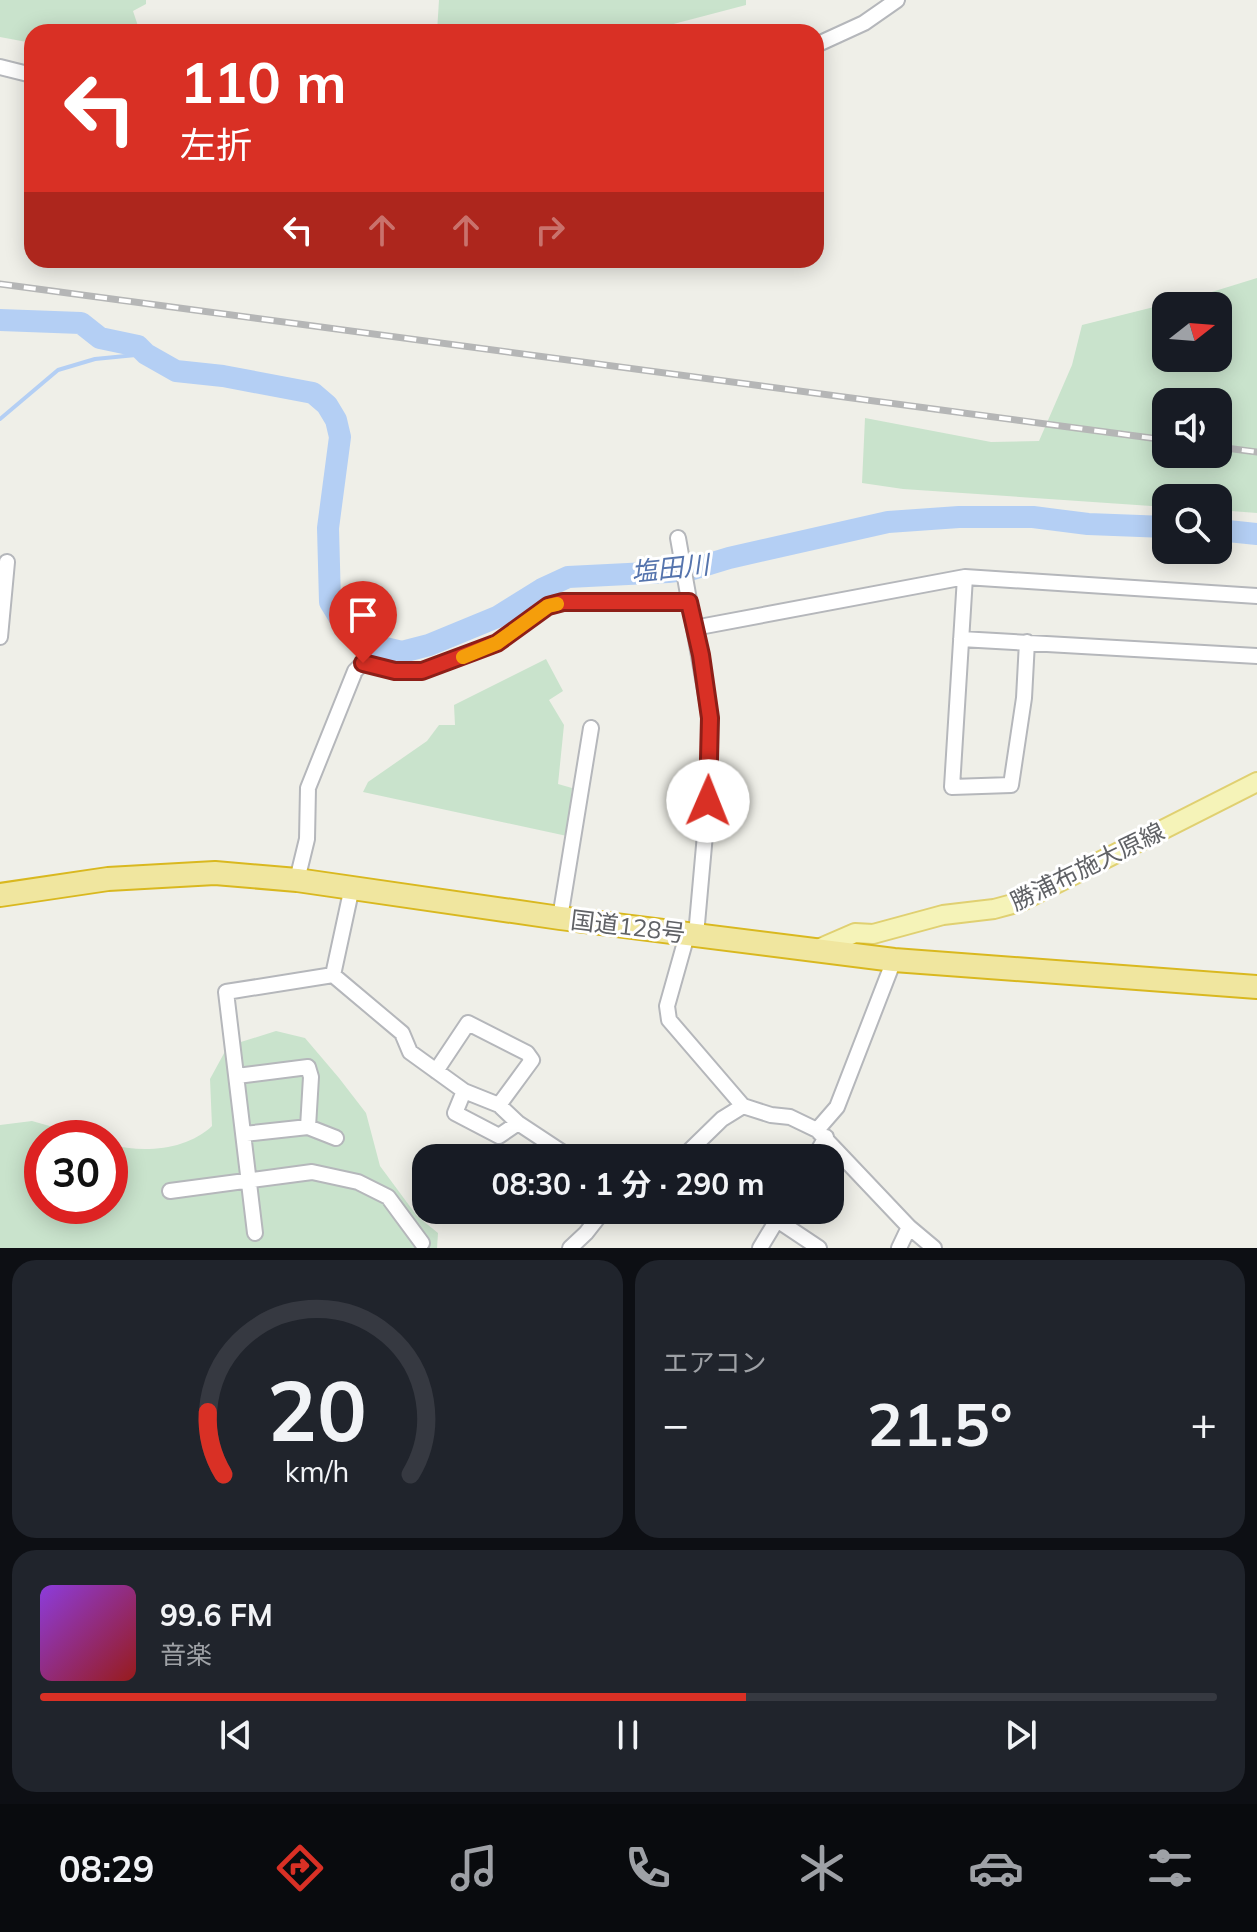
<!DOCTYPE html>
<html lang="ja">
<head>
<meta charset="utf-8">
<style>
  body { margin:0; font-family:Mulish,"Noto Sans JP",sans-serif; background:#20242c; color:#f1f3f6; height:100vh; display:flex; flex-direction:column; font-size:30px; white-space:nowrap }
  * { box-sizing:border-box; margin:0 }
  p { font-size:26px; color:#9ea1a6 }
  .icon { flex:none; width:44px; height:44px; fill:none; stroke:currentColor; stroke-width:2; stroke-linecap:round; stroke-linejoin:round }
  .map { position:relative; height:1248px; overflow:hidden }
  .sheet { display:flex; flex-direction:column; gap:12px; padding:12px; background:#0d0f14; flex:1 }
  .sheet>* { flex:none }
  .top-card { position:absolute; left:24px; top:24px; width:800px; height:244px; border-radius:24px; box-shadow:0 4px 20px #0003; background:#d93025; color:#fff; overflow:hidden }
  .needle { width:52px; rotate:73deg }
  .tools { position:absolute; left:1152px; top:292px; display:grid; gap:16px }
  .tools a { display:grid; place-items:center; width:80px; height:80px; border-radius:16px; background:#171b24; box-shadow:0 4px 20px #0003; font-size:40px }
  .speed { position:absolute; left:24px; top:1120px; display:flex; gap:16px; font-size:40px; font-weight:700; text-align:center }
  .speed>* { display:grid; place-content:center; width:104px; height:104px; border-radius:50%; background:#171b24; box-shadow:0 4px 20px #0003; line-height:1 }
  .speed .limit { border:12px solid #d22; background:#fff; color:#111 }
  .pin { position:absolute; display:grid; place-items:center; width:68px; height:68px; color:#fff; margin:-82px -34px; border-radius:50% 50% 50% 0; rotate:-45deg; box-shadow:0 0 8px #0007 }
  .pin .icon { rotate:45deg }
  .me { position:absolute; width:88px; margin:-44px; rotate:1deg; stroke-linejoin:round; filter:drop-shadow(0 0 6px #0008) }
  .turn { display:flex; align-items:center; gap:28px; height:168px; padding:0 24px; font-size:36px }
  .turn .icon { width:104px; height:104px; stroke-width:2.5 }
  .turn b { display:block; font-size:56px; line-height:68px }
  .lanes { display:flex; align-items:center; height:76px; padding:0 24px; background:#0003; justify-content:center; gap:40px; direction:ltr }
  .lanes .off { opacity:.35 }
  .big { font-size:60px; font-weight:700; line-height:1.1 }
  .sheet .tile { flex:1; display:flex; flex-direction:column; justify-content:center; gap:12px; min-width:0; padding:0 28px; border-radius:24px; background:#20242c }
  .sheet .dial { align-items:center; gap:0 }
  .dial svg { height:208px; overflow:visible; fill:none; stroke:#363941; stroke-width:7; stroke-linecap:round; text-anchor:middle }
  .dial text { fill:#f1f3f6; stroke:none }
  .song { display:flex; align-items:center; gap:24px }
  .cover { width:96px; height:96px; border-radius:12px; background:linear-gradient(135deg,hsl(270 70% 55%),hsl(0 70% 35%)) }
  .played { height:8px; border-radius:4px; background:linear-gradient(90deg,#d93025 60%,#363941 60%) }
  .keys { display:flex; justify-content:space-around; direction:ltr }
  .heat { display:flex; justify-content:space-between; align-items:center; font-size:44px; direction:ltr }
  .sheet .tiles { flex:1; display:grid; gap:12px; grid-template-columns:1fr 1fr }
  .tile:last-child { grid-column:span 2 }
  .trip { position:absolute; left:412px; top:1144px; width:432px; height:80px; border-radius:24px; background:#171b24; box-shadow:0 4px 20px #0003; font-weight:700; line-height:80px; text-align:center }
  .tab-bar { display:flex; height:128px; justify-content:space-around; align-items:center; background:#090b0e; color:#9ea1a6 }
  .tab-bar .icon { width:56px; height:56px }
  .tab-bar .current { color:#d93025 }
  .tab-bar b { font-size:36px; color:#f1f3f6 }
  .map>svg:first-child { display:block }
  .green { fill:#c9e3cc; fill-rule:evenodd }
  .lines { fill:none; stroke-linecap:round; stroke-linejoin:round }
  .stream { stroke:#b4cff4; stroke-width:4 }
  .river { stroke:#b4cff4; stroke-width:22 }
  .minor-casing { stroke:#b5b7bb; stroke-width:18 }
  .major-casing { stroke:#e0d071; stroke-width:22 }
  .highway-casing { stroke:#d9b81f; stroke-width:26 }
  .minor { stroke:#fff; stroke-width:14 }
  .major { stroke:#f5f3b8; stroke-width:18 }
  .highway { stroke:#f0e69f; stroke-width:22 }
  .rail-casing { stroke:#b5b6b6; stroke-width:7 }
  .rail { stroke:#fff; stroke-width:4; stroke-dasharray:12; stroke-linecap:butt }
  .route-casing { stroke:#8d1f18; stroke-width:20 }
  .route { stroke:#d93025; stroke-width:14 }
  .slow { stroke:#f59e0b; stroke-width:14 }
  .labels { text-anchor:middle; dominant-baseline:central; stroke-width:6; stroke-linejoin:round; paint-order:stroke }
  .street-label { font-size:24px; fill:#606266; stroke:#fff }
  .water-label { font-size:26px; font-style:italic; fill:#5574ad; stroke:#fff }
</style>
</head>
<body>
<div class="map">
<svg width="1257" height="1248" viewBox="0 0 1257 1248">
  <rect width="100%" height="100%" fill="#efefe8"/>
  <path class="green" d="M0,0H146V4L133,11L140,32H32V43L0,37Z
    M439,0H746V5L643,32H437Z
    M1257,278V513L1218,510V498H1166V507L903,489L862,483L865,418L991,442L1039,441L1072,365L1082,325L1202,295ZM1166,306H1218V358H1166ZM1166,402H1218V454H1166Z
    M546,659L563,691L549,700L564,725L558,784L572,788L567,836L363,792L368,782L427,741L439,725H455L454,705Z
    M276,1031L305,1038L339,1078L366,1113L380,1166L417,1216L438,1233L437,1248H0V1125L32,1121L92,1138H42V1206H110V1144C142,1154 187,1150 212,1126L210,1079L228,1046Z"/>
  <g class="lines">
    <path class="stream" d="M0,419L58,370L95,359L146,354"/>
    <path class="river" d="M0,320L81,323L100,338L138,346L146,354L176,371L223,376L313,393L327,405L336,420L340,437L328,528L330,602L341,620L377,646L402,652L429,645L497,617L542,589L568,577L668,572L693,569L729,558L888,522L959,517H1033L1088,524L1166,527
      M1218,530L1257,534"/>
    <g class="minor-casing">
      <path id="minor" d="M816,45L864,23L897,0
        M0,67L32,75
        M678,538L710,718L708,801L696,935
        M965,577L952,787L1011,785L1024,698L1027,642
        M694,628L965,577L1257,596
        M0,637L7,562
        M961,639L1257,656
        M297,880L307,839L308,788L355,671L363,663L395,671H422L497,643L548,606L563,602H689
        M352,887L333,975L402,1033L410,1052L464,1091L455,1113L499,1136L518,1123L571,1158
        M560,918L591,728
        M687,935L667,1006L669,1020L743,1106L771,1115L790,1117L817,1130L909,1227L934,1248
        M436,1071L468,1023L527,1053L532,1060L499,1105
        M237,1076L308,1067L311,1077L308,1127
        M464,1091L499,1105L518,1123
        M817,1130L837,1107L894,960
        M244,1134L308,1127L336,1138
        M682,1158L722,1119L743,1106
        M814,1158L826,1137
        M170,1191L312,1172L358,1182L388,1197L422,1243
        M777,1220L819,1248
        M255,1233L226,992L333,975
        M570,1248L586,1233L604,1210
        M760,1248L783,1210
        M899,1248L909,1227"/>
    </g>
    <g class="major-casing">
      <path id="major" d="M818,949L855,933L873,934L943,915L994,909L1020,902L1257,782"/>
    </g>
    <g class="highway-casing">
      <path id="highway" d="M0,895L108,879L215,873L297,880L560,918L894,960L1257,987"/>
    </g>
    <use href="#minor" class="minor"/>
    <use href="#major" class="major"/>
    <use href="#highway" class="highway"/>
    <g class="rail-casing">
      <path id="rail" d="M0,284L1166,440
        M1218,447L1257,452"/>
    </g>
    <use href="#rail" class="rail"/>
  </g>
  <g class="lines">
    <g class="route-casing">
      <path id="route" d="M363,663L395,671H422L497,643L548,606L563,602H689L701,655L710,718L708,801"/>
    </g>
    <use href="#route" class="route"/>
    <path class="slow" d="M463,657L497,643L548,606L557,604"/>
  </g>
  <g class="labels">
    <g class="street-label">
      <text transform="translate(1087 866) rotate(-26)">勝浦布施大原線</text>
      <text transform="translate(628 926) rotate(7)">国道128号</text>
    </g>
    <g class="water-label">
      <text transform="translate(670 568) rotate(-6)">塩田川</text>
    </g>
  </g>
</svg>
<div class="tools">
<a><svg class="needle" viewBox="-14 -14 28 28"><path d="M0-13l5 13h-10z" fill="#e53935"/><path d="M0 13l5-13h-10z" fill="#9ea1a6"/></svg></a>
<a><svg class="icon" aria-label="sound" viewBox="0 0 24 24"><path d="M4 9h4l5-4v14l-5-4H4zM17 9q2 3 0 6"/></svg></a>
<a><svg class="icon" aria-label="search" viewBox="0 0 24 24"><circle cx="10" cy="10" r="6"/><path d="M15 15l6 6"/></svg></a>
</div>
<div class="speed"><div class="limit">30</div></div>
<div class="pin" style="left:363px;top:663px;background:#d93025"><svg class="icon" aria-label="arrive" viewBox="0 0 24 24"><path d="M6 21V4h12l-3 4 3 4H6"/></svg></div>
<svg class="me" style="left:708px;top:801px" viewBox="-20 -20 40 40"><circle r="19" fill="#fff"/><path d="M0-13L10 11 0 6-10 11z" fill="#d93025"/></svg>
<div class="trip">08:30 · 1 分 · 290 m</div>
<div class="top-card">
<div class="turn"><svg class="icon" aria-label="left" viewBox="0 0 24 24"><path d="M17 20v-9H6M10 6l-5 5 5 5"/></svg><div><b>110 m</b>左折</div></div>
<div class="lanes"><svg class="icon" aria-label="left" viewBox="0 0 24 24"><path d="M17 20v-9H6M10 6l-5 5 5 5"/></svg><svg class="icon off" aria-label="ahead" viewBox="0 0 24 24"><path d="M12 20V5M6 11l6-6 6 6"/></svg><svg class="icon off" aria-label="ahead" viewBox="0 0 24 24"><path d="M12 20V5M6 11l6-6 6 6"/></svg><svg class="icon off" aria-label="right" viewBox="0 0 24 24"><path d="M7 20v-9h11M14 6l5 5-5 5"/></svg></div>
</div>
</div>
<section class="sheet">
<div class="tiles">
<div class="tile dial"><svg viewBox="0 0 100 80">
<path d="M14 69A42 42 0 1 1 86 69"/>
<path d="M14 69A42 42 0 0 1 8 45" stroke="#d93025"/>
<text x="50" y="56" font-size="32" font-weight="700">20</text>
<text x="50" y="72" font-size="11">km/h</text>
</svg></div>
<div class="tile"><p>エアコン</p>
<div class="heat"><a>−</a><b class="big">21.5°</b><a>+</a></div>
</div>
<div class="tile">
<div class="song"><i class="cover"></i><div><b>99.6 FM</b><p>音楽</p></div></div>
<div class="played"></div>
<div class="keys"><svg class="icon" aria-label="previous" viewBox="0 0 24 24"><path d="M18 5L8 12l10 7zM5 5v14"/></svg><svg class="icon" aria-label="pause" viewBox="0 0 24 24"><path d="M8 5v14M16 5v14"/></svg><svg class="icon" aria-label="next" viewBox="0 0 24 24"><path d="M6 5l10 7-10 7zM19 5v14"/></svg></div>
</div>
</div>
</section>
<nav class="tab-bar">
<b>08:29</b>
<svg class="icon current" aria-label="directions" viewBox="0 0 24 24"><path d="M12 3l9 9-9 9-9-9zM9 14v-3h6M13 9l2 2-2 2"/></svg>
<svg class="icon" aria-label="music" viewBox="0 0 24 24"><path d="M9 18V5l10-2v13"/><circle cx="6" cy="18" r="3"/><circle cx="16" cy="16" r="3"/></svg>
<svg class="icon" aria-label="phone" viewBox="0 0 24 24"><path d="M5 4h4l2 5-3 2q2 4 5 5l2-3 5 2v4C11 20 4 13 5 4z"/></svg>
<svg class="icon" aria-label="climate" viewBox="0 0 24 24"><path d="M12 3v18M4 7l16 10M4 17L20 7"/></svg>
<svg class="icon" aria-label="car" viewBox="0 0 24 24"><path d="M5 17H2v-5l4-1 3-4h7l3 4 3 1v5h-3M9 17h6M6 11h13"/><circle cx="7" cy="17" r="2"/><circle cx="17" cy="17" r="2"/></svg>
<svg class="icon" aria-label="filters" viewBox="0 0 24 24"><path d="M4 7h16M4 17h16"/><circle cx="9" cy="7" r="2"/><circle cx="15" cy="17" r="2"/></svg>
</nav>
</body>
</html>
